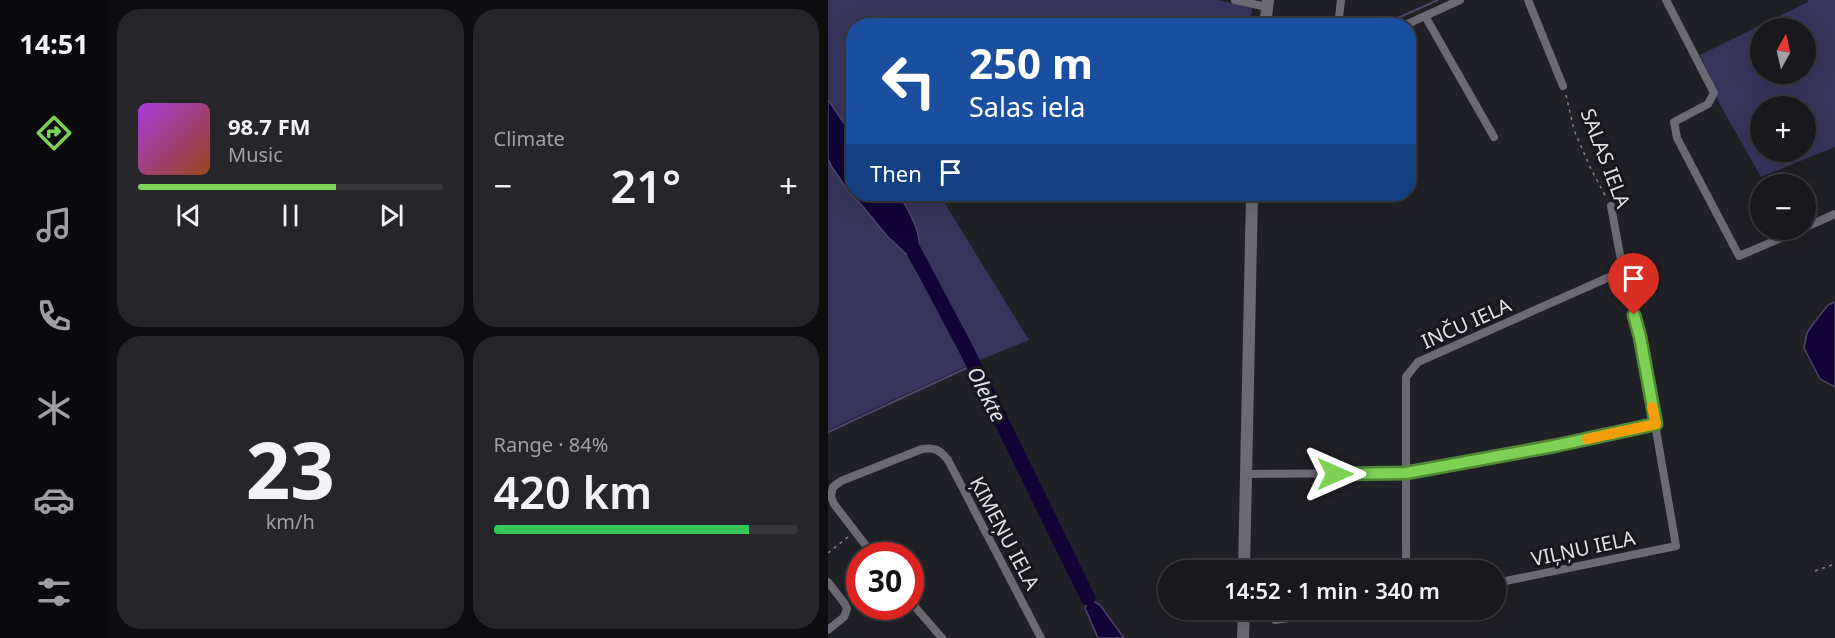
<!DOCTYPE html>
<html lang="en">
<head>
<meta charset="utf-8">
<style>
  body { margin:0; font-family:"Noto Sans",sans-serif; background:#25252a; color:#f1f3f6; height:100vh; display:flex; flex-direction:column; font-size:22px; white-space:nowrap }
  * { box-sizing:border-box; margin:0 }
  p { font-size:20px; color:#9fa0a4 }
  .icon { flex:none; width:33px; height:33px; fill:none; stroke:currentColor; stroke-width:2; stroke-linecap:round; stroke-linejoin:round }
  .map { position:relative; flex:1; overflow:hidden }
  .panel { display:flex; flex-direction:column; gap:9px; padding:9px; background:#0d0d10; width:720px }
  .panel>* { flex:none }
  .top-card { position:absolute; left:18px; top:18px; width:570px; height:183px; border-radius:24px; box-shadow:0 6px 24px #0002,0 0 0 2px #36373b; background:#1a4fa0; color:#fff; overflow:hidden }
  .needle { width:39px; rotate:8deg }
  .tools { position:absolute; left:922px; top:18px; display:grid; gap:12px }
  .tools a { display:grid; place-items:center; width:66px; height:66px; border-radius:50%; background:#18181d; box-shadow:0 6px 24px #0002,0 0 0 2px #36373b; font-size:30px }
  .speed { position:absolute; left:18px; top:542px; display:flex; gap:12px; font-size:30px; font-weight:700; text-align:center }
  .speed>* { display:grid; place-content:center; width:78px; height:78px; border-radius:50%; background:#18181d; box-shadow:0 6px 24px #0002,0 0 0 2px #36373b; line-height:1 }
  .speed .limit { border:9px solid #d22; background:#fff; color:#111 }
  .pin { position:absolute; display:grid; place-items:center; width:51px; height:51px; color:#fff; margin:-62px -26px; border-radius:50% 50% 50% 0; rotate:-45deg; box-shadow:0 0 6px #0007 }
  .pin .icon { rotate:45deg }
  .me { position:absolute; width:66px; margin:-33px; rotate:90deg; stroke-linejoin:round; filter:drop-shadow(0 0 4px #0008) }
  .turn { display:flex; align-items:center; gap:21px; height:126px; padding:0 24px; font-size:27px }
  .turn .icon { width:78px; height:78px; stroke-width:2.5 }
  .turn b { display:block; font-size:42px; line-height:51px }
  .then { display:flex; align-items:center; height:57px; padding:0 24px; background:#0003; gap:12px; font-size:22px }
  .big { font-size:45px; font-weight:600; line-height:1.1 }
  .panel .card { flex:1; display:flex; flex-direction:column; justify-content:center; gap:9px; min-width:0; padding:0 21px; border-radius:24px; background:#25252a }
  .panel .dial { align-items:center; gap:0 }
  .dial b { font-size:78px; line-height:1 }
  .song { display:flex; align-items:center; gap:18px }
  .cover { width:72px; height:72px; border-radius:9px; background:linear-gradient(135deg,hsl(280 70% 55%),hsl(20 70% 35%)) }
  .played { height:6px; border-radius:3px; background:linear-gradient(90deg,#7dd154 65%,#36373b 65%) }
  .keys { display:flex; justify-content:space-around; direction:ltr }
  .heat { display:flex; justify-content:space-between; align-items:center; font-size:33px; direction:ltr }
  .charge { height:9px; border-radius:4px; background:linear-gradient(90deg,#34c759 84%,#36373b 0) }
  .panel .tiles { flex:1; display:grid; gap:9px; grid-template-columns:repeat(2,1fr) }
  .trip { position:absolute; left:330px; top:560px; width:348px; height:60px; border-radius:30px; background:#18181d; box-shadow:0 6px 24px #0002,0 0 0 2px #36373b; font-weight:600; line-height:60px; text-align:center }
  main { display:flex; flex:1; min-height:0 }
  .tab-bar { display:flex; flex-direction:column; width:108px; justify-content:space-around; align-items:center; background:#0a0a0c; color:#9fa0a4 }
  .tab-bar .icon { width:42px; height:42px }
  .tab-bar .on { color:#7dd154 }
  .tab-bar b { font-size:27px; color:#f1f3f6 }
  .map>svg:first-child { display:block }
  .green { fill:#38355c; fill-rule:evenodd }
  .water { fill:#120337; stroke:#50456b; stroke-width:1.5 }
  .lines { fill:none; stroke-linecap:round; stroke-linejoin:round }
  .stream { stroke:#50456b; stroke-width:2 }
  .river { stroke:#120337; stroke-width:15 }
  .path { stroke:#818187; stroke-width:1.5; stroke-dasharray:3 4.5; stroke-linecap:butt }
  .minor { stroke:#6c6b75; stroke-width:8 }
  .secondary { stroke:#6c6b75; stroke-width:12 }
  .route-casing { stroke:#518837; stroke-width:15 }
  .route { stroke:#7dd154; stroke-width:10 }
  .slow { stroke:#f59e0b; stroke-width:10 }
  .labels { text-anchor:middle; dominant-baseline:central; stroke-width:6; stroke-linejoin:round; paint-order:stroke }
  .street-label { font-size:20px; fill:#e0e0e5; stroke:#17171e }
  .water-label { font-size:21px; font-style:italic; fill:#e1e1f3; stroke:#17171e }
</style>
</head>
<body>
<main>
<nav class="tab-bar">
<b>14:51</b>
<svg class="icon on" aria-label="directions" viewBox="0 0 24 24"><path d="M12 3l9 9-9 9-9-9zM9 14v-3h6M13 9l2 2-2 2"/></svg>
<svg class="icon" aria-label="music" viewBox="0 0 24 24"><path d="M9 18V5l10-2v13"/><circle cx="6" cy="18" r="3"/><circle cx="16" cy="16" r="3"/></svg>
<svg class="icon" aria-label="phone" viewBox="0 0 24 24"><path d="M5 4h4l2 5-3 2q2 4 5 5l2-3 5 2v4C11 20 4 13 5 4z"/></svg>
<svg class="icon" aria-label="climate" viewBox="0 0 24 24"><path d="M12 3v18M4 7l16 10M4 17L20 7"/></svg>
<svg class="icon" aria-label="car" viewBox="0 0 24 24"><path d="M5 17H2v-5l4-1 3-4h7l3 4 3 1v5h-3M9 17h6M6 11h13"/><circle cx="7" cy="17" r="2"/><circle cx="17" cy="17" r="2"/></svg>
<svg class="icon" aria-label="filters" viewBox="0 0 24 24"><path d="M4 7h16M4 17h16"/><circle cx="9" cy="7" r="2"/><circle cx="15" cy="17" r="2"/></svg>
</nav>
<section class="panel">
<div class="tiles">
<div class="card">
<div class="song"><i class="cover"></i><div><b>98.7 FM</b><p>Music</p></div></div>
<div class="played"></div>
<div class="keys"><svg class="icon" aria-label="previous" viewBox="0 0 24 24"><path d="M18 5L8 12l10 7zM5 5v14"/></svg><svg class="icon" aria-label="pause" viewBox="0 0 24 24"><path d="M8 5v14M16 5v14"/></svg><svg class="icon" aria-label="next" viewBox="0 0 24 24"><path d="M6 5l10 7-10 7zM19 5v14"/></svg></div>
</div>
<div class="card"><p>Climate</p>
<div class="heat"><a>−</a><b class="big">21°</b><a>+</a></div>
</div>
<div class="card dial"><b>23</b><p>km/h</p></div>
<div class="card"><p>Range · 84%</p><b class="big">420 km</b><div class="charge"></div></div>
</div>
</section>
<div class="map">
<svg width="1007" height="638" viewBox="0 0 1007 638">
  <rect width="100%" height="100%" fill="#202027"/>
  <path class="green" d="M0,0H390L424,8L422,26H26L25,136L0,100Z
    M980,0H1007V147L933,177L890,101L887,87L872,55L980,2ZM933,28H978V74H933ZM933,106H978V152H933Z
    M0,159L4,167L23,195L32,202L59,236L78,254L143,364L0,430Z
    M71,194H111L201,340L147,362L90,249L92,242L91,235Z"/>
  <path class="water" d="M0,100L25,136L26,194H71C78,207 108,253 78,254L59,236L32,203L23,195L4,167L0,159Z
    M1007,302V387L992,379L976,348L979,333L985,324L1000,305Z
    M260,598L272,605L296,638H270L257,608Z"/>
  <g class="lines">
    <path class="stream" d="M552,26L610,0
      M0,432L145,365"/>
    <path class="river" d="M77,234L138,349L260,598"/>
    <path class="path" d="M738,95L746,130L762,167L779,199
      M0,553L20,537
      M987,571L1007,564"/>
    <path class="minor" d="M407,0L439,7
      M700,0L735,86
      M838,0L886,93L880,104L846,122L849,138L911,256L972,230
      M597,16L666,137
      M510,26L513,0
      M575,26L632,0
      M978,227L1007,214
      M418,474L578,473L726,446L828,424
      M45,555L6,504L3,496L5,487L13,481L94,449C107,447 112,450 120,460L213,638
      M578,570V377L590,362L795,271
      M0,582L17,604L19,609L16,617L0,630
      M668,583L848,546L812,337L795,271L783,206
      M82,601L114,638
      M447,620L523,609"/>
    <path class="secondary" d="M437,26L440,0
      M416,570L424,194
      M415,638L416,609"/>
  </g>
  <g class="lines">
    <g class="route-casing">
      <path id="route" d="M507,474L578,473L726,446L828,424L812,337L806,315"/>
    </g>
    <use href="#route" class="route"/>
    <path class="slow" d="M759,439L828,424L824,407"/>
  </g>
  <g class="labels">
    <g class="street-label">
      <text transform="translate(778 158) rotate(69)">SALAS IELA</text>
      <text transform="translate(638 323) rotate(-24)">INČU IELA</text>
      <text transform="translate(177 533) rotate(62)">ĶIMEŅU IELA</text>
      <text transform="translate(755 548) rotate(-12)">VIĻŅU IELA</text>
    </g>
    <g class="water-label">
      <text transform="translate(159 394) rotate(63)">Olekte</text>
    </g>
  </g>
</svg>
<div class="tools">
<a><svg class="needle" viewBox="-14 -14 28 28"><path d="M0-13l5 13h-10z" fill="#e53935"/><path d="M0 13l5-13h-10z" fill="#9fa0a4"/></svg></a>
<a>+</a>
<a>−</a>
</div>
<div class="speed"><div class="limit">30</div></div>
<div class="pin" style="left:806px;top:315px;background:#d93025"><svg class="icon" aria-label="arrive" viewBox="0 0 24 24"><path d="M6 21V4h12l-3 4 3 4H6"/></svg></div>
<svg class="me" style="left:507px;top:474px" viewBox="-20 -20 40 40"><path d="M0-17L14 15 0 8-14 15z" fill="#7dd154" stroke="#fff" stroke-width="4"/></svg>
<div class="trip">14:52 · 1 min · 340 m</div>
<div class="top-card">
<div class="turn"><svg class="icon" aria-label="left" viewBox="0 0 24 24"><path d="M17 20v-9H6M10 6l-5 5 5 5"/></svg><div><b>250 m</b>Salas iela</div></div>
<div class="then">Then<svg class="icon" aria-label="arrive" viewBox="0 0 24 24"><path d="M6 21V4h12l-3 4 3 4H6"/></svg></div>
</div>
</div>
</main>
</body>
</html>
